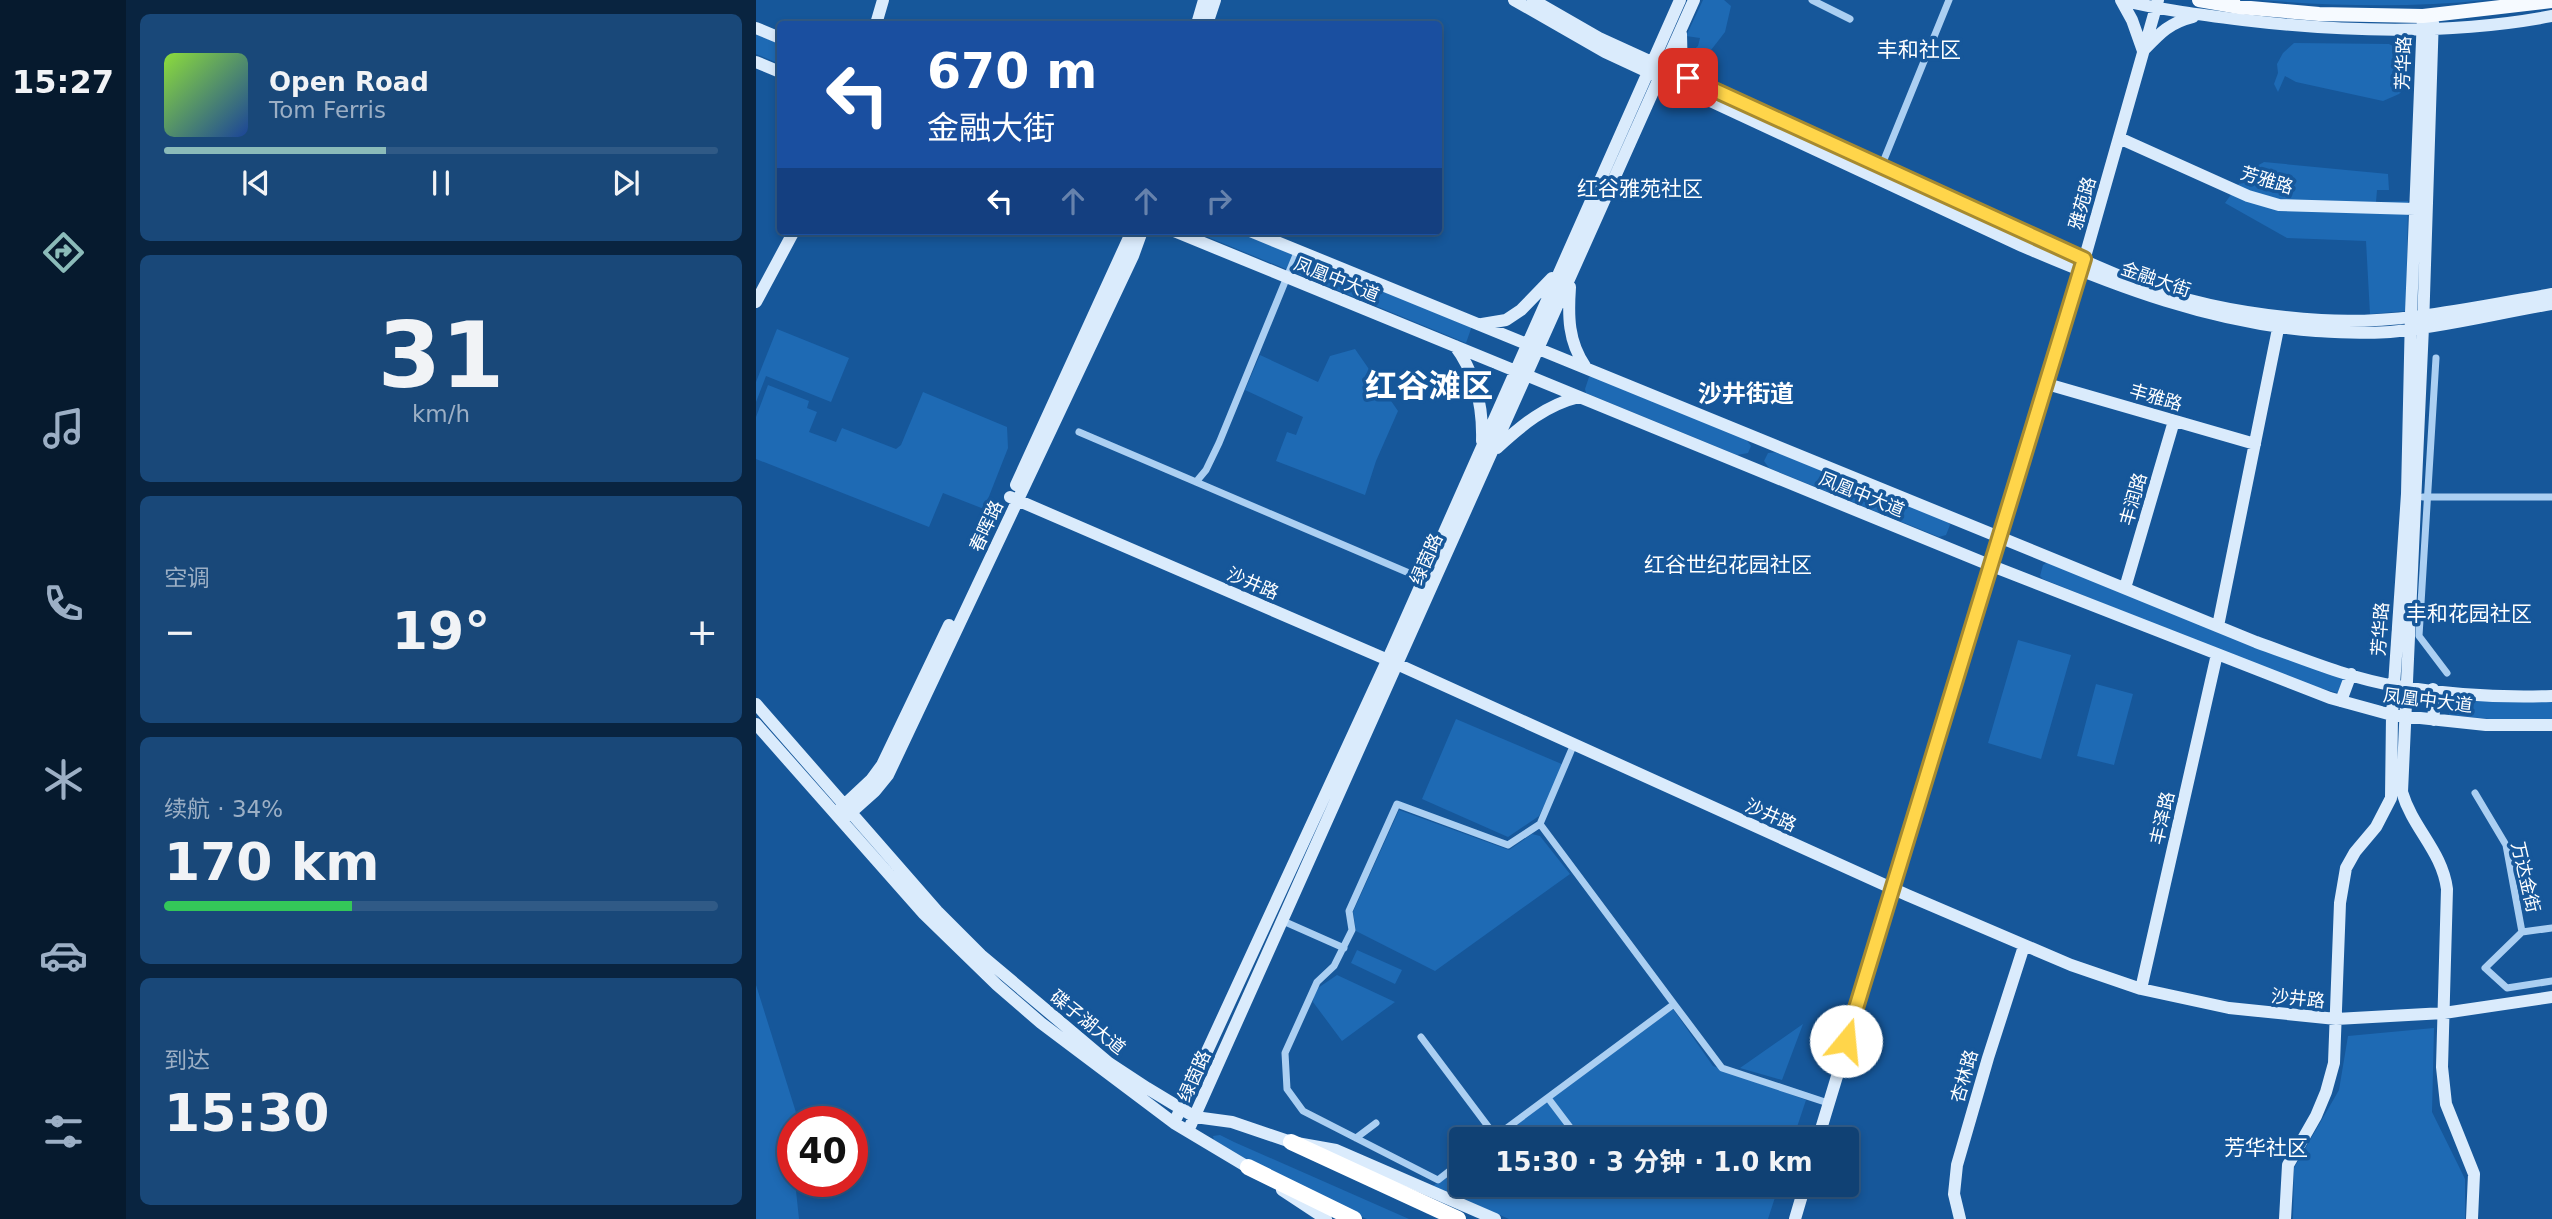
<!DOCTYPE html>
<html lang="zh">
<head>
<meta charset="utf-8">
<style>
  body { margin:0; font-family:"DejaVu Sans","Noto Sans SC",sans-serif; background:#194879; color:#f1f3f6; height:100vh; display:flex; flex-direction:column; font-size:26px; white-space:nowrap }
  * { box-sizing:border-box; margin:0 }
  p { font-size:23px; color:#9cafc5 }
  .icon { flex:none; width:38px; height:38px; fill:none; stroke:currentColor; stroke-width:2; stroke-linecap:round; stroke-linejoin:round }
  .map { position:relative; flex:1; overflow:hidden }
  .side { display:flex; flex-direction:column; gap:14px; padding:14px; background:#092440; width:630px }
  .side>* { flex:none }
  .guide { position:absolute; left:21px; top:21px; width:665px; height:214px; border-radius:7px; box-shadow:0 4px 10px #0003,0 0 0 2px #305a86; background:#1a4fa0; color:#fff; overflow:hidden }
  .speed { position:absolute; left:21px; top:1106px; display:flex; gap:14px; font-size:35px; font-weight:700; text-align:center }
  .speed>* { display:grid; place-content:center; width:91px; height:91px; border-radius:50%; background:#104174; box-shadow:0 4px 10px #0003,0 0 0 2px #305a86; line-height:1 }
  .speed .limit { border:10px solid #d22; background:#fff; color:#111 }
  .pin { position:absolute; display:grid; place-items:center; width:60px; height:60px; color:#fff; margin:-30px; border-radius:14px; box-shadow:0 4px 10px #0006 }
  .me { position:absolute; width:77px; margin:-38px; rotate:17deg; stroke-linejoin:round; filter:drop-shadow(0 0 5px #0008) }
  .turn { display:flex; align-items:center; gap:24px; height:147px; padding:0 35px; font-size:32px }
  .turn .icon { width:91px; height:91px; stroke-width:2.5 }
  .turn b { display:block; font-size:49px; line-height:60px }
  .lanes { display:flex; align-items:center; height:66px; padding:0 35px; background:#0003; justify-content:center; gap:35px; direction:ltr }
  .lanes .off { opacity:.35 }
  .big { font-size:52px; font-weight:700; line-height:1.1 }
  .side .card { flex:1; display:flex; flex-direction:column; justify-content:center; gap:10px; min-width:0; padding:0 24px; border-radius:10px; background:#194879 }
  .side .dial { align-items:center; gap:0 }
  .dial b { font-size:91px; line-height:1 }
  .song { display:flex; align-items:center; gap:21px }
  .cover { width:84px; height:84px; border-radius:10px; background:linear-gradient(135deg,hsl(90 70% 55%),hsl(220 70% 35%)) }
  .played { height:7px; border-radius:4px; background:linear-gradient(90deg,#8bbbb9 40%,#305a86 40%) }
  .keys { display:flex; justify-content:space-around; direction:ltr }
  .heat { display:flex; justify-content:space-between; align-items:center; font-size:38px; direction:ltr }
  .charge { height:10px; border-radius:5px; background:linear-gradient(90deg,#34c759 34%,#305a86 0) }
  .trip { position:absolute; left:693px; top:1127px; width:410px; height:70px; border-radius:7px; background:#104174; box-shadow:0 4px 10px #0003,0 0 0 2px #305a86; font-weight:700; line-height:70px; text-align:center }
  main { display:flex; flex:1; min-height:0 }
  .tab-bar { display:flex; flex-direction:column; width:126px; justify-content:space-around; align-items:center; background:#061a2e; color:#9cafc5 }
  .tab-bar .icon { width:49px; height:49px }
  .tab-bar .active { color:#8bbbb9 }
  .tab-bar b { font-size:32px; color:#f1f3f6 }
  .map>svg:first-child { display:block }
  .green { fill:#1e6ab4 }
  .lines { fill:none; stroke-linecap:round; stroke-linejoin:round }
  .street { stroke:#abcff2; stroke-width:7 }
  .secondary { stroke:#daebfc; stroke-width:12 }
  .primary { stroke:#f6faff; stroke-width:14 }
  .highway { stroke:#fff; stroke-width:16 }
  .route-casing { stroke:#a68a30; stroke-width:18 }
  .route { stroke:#ffd54a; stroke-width:12 }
  .labels { text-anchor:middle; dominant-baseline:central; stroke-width:7; stroke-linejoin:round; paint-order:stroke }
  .street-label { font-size:18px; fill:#fff; stroke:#16579a }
  .quarter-label { font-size:21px; fill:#fff; stroke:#16579a }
  .district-label { font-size:24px; font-weight:bold; fill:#fff; stroke:#16579a }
  .town-label { font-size:32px; font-weight:bold; fill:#fff; stroke:#16579a }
</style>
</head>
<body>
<main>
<nav class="tab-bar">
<b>15:27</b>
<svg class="icon active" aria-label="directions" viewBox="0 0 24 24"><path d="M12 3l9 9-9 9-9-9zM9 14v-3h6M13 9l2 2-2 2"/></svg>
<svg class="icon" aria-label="music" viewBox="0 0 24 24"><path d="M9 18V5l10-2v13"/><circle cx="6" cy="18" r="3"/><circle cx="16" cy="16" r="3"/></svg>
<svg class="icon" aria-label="phone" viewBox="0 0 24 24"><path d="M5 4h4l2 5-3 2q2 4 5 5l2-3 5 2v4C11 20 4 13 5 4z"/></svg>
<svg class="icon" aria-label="climate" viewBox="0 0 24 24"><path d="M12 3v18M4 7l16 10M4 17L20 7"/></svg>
<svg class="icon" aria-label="car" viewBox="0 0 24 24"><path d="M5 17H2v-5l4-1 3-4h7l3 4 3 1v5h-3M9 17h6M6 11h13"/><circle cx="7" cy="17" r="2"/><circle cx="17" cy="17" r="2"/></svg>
<svg class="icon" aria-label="filters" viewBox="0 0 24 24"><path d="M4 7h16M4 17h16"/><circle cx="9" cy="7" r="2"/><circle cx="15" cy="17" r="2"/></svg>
</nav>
<section class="side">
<div class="card">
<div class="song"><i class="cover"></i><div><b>Open Road</b><p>Tom Ferris</p></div></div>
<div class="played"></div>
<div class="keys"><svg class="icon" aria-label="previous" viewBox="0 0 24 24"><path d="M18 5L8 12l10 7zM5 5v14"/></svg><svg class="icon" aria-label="pause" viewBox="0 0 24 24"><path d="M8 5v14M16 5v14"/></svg><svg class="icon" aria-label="next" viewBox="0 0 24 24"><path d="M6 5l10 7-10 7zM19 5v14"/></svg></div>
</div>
<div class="card dial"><b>31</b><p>km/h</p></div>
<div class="card"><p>空调</p>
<div class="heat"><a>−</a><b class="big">19°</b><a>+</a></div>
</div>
<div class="card"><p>续航 · 34%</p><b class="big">170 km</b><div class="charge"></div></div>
<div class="card"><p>到达</p><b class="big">15:30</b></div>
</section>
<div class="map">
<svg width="1796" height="1219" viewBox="0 0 1796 1219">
  <rect width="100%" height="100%" fill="#16579a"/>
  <path class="green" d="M947,0H968L975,6L969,32L952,54L949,63L940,68L931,69L929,57L942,46L944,38L930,36Z
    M1503,0H1730C1654,8 1579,6 1503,0Z
    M0,34L24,44V64L0,54Z
    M1538,43L1633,44C1651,53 1650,66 1652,85L1643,94L1627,101L1540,82L1529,76L1522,92L1518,84L1522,73L1521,64L1527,53Z
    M1508,162L1632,174L1633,190H1621L1620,202L1652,201L1650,311L1614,314L1610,241L1531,238L1469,203L1492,171Z
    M437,231H481L716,326L710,343Z
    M21,329L93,358L75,402L10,376L0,402V382Z
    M599,349L642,411L620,461L609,495L520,461L531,432L540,435L547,417L489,390L504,355L562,382L574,356Z
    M838,376L990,439L995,446L992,453L981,455L830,393L829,389L833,377Z
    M12,385L53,401L51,408L61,412L53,432L80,442L86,428L140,449L145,445L167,392L251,427L252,448L228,509L187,493L173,527L0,459V417Z
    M1022,452L1191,520L1194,525L1190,535L1183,537L1013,468L1008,461L1012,453Z
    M1292,562L1588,679L1582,693L1539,681L1287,579L1284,576L1287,565Z
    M1262,640L1315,655L1285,759L1232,743Z
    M1340,684L1377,694L1358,765L1321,756Z
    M1695,698L1796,701V720L1734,719L1693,715Z
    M700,719L808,765L783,816L752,837L666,799Z
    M643,810L753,850L776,834L784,836L814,874L679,971L600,931L597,912Z
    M601,950L646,970L639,984L595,963Z
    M581,975L639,1002L586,1041L557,1002L559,990Z
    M0,985L43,1122H37V1181H39L43,1219H0Z
    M917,1009L957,1066L1050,1100L1037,1139H740Z
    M1047,1024L1026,1080L984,1068Z
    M1678,1028L1676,1112L1709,1179V1219H1537L1538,1168L1583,1090L1592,1036Z
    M464,1135L478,1142L653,1219H611L541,1189L458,1140L457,1136Z
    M705,1165V1185H1023L1012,1219H753L677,1186Z"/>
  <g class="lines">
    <path class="street" d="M1056,0L1094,19
      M1125,167L1193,0
      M1680,358L1663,636L1691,673
      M323,432L667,579
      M440,482L450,470L463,443L542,250
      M1667,497H1796
      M1719,793L1750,845L1766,932
      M784,824L818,744
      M527,921L588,948
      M1796,928L1766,932L1729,968L1751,988L1796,981
      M918,1004L966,1068L1072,1103
      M665,1037L740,1137
      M792,1098L823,1139
      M600,1138L620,1123
      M705,1162L682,1180L547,1111L531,1089L529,1053L561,982L578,966L596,930L593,911L641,804L752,845L784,824L918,1004L736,1139"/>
    <path class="secondary" d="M758,0L849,52L1266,246C1361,287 1456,323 1560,331C1584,332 1610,334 1634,332C1688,327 1742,313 1796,304
      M777,0L843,38C954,89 1065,139 1176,190C1245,221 1313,257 1384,284C1441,306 1504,316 1565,320C1643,325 1720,307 1796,294
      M1365,0C1405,10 1446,15 1487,20C1587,32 1696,35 1796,16
      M1365,0L1376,20L1387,51C1404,33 1413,23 1437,17
      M1677,16L1667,327L1646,792C1657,829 1686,851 1691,889L1686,1067L1690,1104L1718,1174L1716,1219
      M120,24L127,0
      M441,24L448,0
      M451,24L459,0
      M0,28L24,38
      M925,34L926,76
      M0,62L24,72
      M1363,138L1492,196L1523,205L1659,209
      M418,231L1236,566L1574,698L1636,715L1730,725H1796
      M494,231L1500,642C1545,658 1592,678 1640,686C1690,694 1745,698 1796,696
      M814,287C812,316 812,341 829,366
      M0,302L38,231
      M726,324L750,320L765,310L796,278
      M699,346C720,374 727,407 726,441
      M1291,384L1499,444
      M741,448C766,425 790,405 823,397
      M260,485L376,231
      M254,497L632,660L1151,895L1315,965L1385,989L1473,1008L1580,1019L1688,1013L1796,997
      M1369,588L1418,421
      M1462,626L1524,319
      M1677,689L1678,720
      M1585,701L1595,674
      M0,704L181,911L225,955L353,1063L391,1088L439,1117L476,1122L535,1142L580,1150L739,1219
      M0,724L168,914L241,985L285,1023L418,1123L500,1172
      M84,809L115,780L126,765L193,625
      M91,816L119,791L132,775L377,256L386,231
      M1385,989L1461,654
      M418,1123L636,650L924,0
      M432,1131L938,0
      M1062,1139L1325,271L1402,0
      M526,1190L570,1219
      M1039,1219L1049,1185
      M1204,1219L1198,1194L1201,1165L1232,1058L1268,946
      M1529,1219L1532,1165L1560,1116L1570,1092L1578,1063L1584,903L1590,868L1599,852L1620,827L1635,798L1636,715L1651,494L1655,313L1667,16"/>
    <path class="primary" d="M1443,0L1483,7L1563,14L1667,16L1796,1"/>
    <path class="highway" d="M535,1142L702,1219
      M492,1167L598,1219"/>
  </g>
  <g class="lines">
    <g class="route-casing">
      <path id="route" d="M932,78L1328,259L1090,1041"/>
    </g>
    <use href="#route" class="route"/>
  </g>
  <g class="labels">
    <g class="street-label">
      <text transform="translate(1647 63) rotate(-88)">芳华路</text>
      <text transform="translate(1511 180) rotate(17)">芳雅路</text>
      <text transform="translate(1326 203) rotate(-74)">雅苑路</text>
      <text transform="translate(581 279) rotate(22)">凤凰中大道</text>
      <text transform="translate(1400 279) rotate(19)">金融大街</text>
      <text transform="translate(1400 397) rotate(16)">丰雅路</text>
      <text transform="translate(1106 494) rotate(22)">凤凰中大道</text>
      <text transform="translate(1377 499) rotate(-74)">丰润路</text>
      <text transform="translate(230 526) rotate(-65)">春晖路</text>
      <text transform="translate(670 559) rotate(-66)">绿茵路</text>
      <text transform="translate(497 583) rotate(23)">沙井路</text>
      <text transform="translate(1624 629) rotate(-86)">芳华路</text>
      <text transform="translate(1672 700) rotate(7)">凤凰中大道</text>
      <text transform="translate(1015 815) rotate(24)">沙井路</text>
      <text transform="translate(1406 818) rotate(-77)">丰泽路</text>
      <text transform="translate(1770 877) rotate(77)">万达金街</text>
      <text transform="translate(1542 998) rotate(6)">沙井路</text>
      <text transform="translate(332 1022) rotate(39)">碟子湖大道</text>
      <text transform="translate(438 1076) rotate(-66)">绿茵路</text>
      <text transform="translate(1208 1076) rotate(-74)">杏林路</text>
    </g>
    <g class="quarter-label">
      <text x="1163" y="50">丰和社区</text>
      <text x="884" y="189">红谷雅苑社区</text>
      <text x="972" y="565">红谷世纪花园社区</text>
      <text x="1713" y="614">丰和花园社区</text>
      <text x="1510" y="1148">芳华社区</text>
    </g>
    <g class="district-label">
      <text x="990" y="394">沙井街道</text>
    </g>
    <g class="town-label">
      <text x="673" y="386">红谷滩区</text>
    </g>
  </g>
</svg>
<div class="speed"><div class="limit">40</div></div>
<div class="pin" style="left:932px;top:78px;background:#d93025"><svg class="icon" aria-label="arrive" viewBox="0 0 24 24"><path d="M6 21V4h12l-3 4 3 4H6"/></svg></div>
<svg class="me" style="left:1090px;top:1041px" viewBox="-20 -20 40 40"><circle r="19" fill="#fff"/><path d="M0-13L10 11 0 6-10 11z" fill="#ffd54a"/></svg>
<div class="trip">15:30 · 3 分钟 · 1.0 km</div>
<div class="guide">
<div class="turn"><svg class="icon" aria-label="left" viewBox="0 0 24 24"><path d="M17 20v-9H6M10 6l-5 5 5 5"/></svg><div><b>670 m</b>金融大街</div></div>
<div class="lanes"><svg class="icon" aria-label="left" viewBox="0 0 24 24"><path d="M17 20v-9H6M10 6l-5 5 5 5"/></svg><svg class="icon off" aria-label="ahead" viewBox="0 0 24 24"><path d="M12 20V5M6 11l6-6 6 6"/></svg><svg class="icon off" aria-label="ahead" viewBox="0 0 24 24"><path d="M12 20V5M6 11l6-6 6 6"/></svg><svg class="icon off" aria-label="right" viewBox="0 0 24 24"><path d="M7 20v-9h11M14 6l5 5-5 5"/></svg></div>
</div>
</div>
</main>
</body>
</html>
